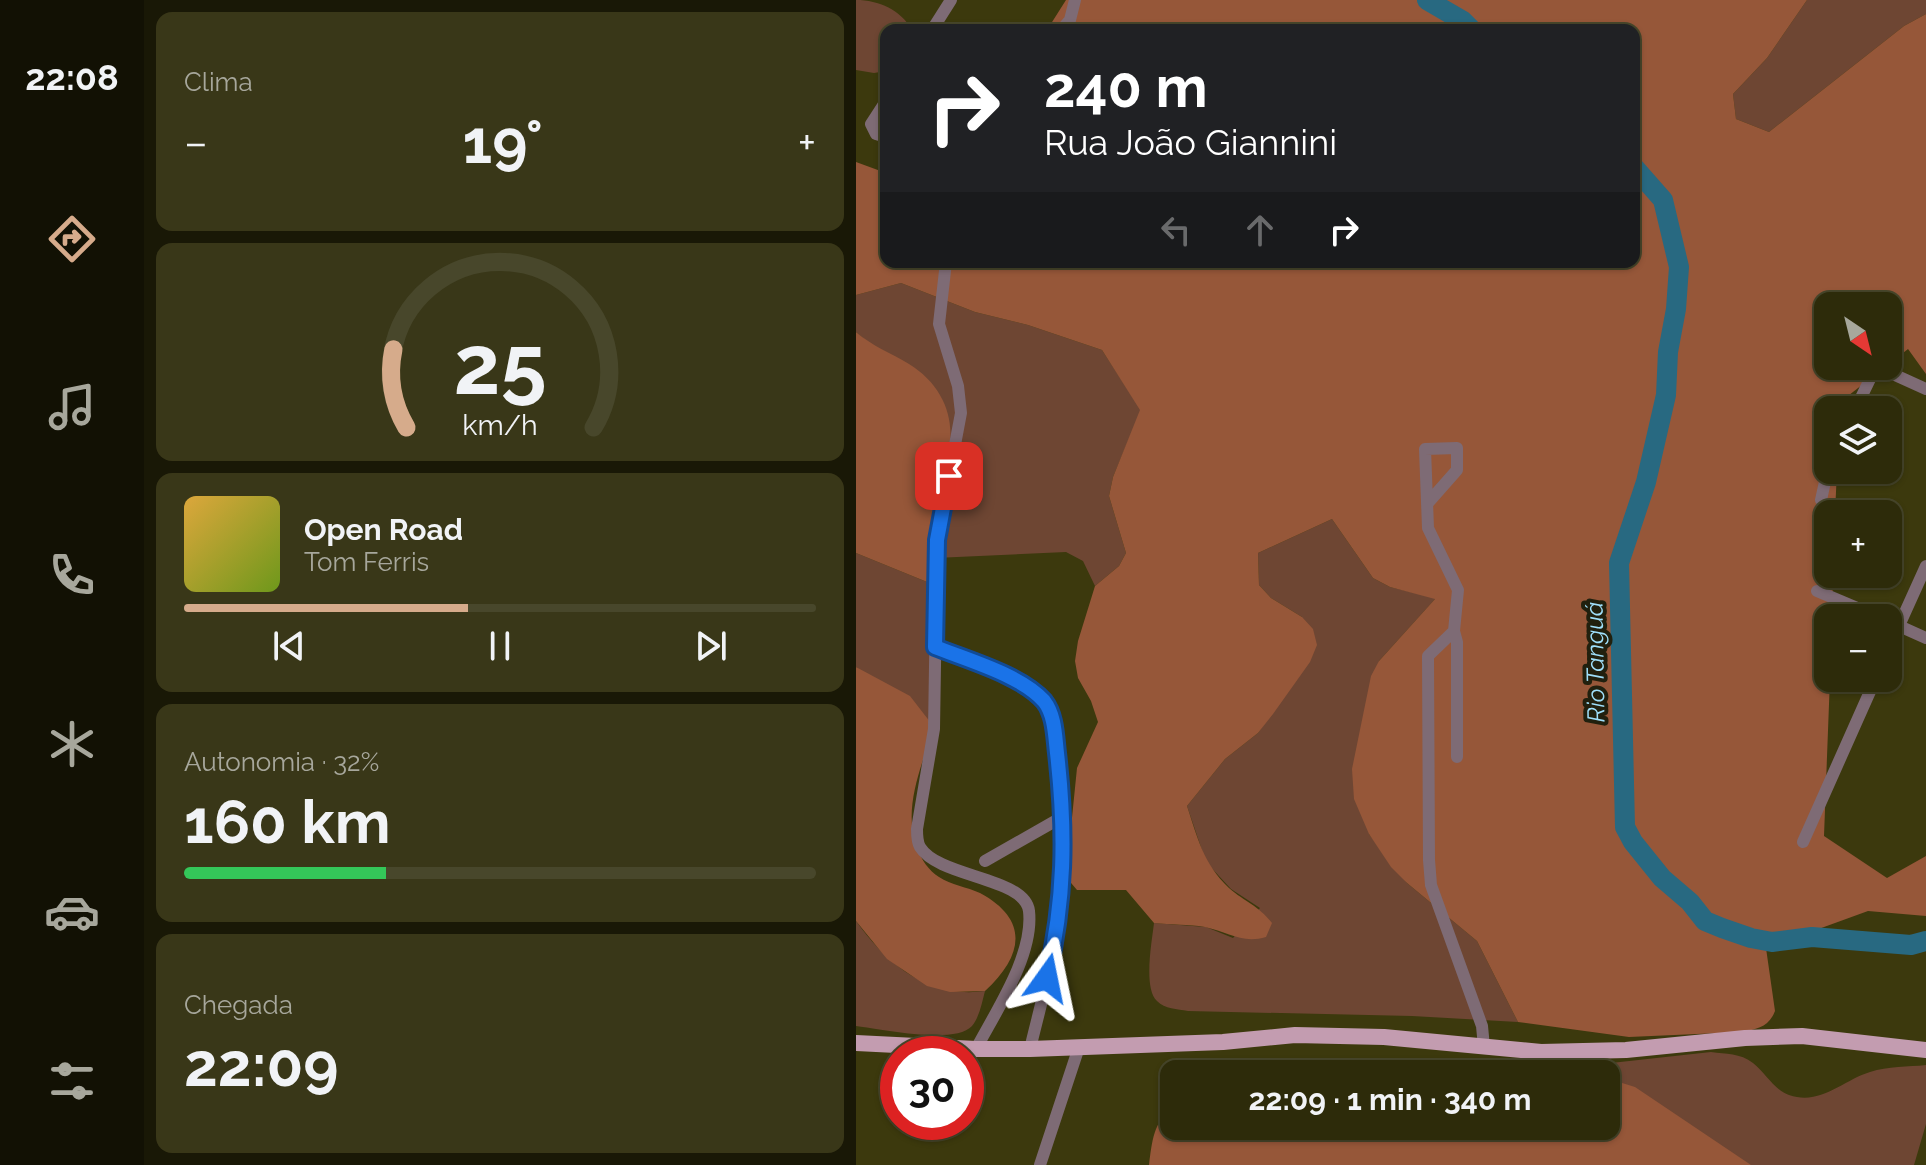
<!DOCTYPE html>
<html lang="pt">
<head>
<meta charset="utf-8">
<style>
  body { margin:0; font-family:Raleway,sans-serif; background:#393718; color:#f1f3f6; height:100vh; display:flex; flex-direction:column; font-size:30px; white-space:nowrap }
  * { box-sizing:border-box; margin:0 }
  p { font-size:26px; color:#a7a79c }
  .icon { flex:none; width:44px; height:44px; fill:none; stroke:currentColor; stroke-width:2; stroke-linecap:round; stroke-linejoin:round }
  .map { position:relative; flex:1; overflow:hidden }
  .details { display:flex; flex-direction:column; gap:12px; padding:12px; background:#191806; width:712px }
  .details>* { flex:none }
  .top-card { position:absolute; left:24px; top:24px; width:760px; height:244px; border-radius:16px; box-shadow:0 2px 6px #0004,0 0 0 2px #48472b; background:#202124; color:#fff; overflow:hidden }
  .needle { width:52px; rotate:145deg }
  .controls { position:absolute; left:958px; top:292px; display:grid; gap:16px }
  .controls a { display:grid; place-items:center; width:88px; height:88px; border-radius:16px; background:#2d2b0a; box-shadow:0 2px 6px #0004,0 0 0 2px #48472b; font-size:40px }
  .speed { position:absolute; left:24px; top:1036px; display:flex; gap:16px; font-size:40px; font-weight:700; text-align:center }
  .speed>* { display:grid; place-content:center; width:104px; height:104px; border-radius:50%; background:#2d2b0a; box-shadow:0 2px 6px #0004,0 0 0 2px #48472b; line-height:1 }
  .speed .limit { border:12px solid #d22; background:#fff; color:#111 }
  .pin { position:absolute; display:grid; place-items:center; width:68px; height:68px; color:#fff; margin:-34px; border-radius:16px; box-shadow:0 4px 12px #0006 }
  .me { position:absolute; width:88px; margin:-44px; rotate:12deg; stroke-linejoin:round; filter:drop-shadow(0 0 6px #0008) }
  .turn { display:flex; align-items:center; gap:28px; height:168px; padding:0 32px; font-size:36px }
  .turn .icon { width:104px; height:104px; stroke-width:2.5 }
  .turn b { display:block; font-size:56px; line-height:68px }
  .lanes { display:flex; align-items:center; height:76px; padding:0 32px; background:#0003; justify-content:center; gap:40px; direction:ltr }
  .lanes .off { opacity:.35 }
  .big { font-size:60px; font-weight:700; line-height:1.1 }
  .details .card { flex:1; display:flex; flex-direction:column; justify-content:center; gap:12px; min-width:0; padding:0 28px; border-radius:16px; background:#393718 }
  .details .dial { align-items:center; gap:0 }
  .dial svg { height:208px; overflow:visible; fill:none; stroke:#48472b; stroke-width:7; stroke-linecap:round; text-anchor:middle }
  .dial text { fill:#f1f3f6; stroke:none }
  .song { display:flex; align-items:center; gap:24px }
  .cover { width:96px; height:96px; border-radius:12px; background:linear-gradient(135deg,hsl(40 70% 55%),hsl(80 70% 35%)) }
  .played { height:8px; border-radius:4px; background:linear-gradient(90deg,#d6ab8b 45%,#48472b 45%) }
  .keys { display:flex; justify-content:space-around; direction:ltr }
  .heat { display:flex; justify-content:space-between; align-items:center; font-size:44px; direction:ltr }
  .charge { height:12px; border-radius:6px; background:linear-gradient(90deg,#34c759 32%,#48472b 0) }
  .trip { position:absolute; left:304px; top:1060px; width:460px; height:80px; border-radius:16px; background:#2d2b0a; box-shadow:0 2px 6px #0004,0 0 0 2px #48472b; font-weight:700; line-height:80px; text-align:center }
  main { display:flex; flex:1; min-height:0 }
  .tabs { display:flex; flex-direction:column; width:144px; justify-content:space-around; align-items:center; background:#121104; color:#a7a79c }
  .tabs .icon { width:56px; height:56px }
  .tabs .active { color:#d6ab8b }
  .tabs b { font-size:36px; color:#f1f3f6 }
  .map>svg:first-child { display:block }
  .green { fill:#6e4633 }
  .forest { fill:#965739 }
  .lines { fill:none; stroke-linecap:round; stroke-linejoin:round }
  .river { stroke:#286981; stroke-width:20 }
  .minor { stroke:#7e6b75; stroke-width:12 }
  .major { stroke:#c39cb0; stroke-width:16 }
  .route-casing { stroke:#114b97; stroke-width:20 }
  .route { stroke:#1a73e8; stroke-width:14 }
  .labels { text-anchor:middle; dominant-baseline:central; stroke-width:8; stroke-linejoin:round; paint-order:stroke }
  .water-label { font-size:24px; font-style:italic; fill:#9fdffa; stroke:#21200e }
</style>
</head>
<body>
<main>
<nav class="tabs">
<b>22:08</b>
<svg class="icon active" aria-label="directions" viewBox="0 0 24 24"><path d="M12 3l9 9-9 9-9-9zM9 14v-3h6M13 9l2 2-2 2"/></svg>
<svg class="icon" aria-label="music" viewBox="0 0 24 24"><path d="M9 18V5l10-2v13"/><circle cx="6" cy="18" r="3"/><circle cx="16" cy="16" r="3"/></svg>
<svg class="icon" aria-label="phone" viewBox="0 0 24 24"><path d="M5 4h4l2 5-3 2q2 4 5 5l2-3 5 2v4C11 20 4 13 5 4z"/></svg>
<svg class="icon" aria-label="climate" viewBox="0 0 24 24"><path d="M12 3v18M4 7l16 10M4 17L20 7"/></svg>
<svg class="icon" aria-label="car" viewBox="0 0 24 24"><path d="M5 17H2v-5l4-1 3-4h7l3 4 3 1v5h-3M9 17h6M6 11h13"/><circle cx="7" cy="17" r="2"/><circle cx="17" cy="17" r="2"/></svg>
<svg class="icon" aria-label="filters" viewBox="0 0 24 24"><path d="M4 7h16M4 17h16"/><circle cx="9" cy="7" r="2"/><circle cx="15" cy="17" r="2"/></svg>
</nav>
<section class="details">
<div class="card"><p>Clima</p>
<div class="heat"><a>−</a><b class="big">19°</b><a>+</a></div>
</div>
<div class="card dial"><svg viewBox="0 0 100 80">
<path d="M14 69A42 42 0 1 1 86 69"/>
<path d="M14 69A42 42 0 0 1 9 39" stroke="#d6ab8b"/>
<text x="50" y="56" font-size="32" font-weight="700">25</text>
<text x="50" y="72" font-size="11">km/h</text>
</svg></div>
<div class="card">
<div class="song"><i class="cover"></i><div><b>Open Road</b><p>Tom Ferris</p></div></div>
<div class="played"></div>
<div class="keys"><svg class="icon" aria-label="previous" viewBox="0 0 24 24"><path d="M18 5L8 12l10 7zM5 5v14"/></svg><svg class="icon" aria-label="pause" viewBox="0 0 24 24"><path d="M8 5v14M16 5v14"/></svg><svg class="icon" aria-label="next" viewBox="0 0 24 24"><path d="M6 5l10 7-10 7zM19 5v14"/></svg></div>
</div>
<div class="card"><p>Autonomia · 32%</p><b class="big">160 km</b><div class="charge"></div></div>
<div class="card"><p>Chegada</p><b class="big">22:09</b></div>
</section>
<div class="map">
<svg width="1070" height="1165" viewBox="0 0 1070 1165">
  <rect width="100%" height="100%" fill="#3c390d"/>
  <path class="green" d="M0,0C23,0 45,10 56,30H30V71L18,73L0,70Z
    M951,0H1070V14L1048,26L913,132L880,119L877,94L911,58Z
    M45,283L119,312L172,325L246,350L285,410L257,477L253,496L270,553L263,566L239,586L227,561L210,552L79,558L89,465L95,448L10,341L0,332V295Z
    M476,519L517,578L534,587L580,598L523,661L513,834L551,883L621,941L662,1022L556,1016L332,1011C321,1009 309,1009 301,1001C287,988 296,941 298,923L350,927L377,938L404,908L375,889L350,862L331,806L369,759L402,733L432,690L446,617L415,598L403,585L402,553Z
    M0,553L76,584L78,727L0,667Z
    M0,921C31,964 72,999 129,991C126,1002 124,1016 116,1026C99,1045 25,1029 0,1026Z
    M855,1052C870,1054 884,1053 897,1063C909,1072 918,1090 933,1095C965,1106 987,1080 1014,1072C1032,1066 1052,1067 1070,1065V1124L1058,1165H864L752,1080L750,1074H747L737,1065Z"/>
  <path class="forest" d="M210,0H951L911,58L877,94L880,119L913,132L1048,26L1070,14V374L1052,349L1032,365V306H972V366H1030L983,403V410H972V470H981L979,514H972V574H977L976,618H972L974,678L968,836L1031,878L1070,856V916L1012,911L910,948L919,1011C913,1027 901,1029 886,1032L773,1037L662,1022L621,941L551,883L535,867L513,834L498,799L496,769L515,676L523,661L579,599L534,587L517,578L476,519L402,553L403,585L415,598L446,617L457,629L461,645L454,662L417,714L402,733L369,759L331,806C342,839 347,863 373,888C389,902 402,905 416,923L410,937C386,944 372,932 349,927C333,924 314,925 298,923L270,890H221L210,877L221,768L242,722L235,701L222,678L219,661L222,641L239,586L263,566L270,553L253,496L257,477L284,410L246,350L172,325L119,312L45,283L0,295V162L30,173V262H778V30H191Z
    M0,332C16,346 35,353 53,364C90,387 103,425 89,465L76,584L0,553Z
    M0,667L54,696L78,727C66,765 46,808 61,848C65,859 73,871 83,877C95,885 111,887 124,893C174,920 167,956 129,991L94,992L71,986L31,959L0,921Z
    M489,1058L634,1071L737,1065L747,1074H391L414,1063Z
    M750,1078L779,1087L895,1165H293C296,1143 297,1120 318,1108V1126H750Z"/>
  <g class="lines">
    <path class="river" d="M571,0L607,21L616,30
      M778,167L807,200L823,267L820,309L812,352L810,395L790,482L763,563L769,827L777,842L806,878L834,902L849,921L866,928L895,938L916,942L956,937L1055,945L1070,941"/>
    <path class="minor" d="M76,30L95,0
      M205,30L214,20L219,0
      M30,101L15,124L20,134L30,137
      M90,262L83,324L102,386L105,413L81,540L78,729L61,829C61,835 61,842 64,847C83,878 169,877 173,911C178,955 140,1011 120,1049
      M999,410L1015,377L1028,370L1070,389
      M965,500L972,468
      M571,504L601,470V448L569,449L572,528L602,590L598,631L572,656L573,860L575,885L626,1026L628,1047
      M961,591L1025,618
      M1032,621L1070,638
      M598,631L601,642V757
      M79,647C117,663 168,675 193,709C212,787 210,868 197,947C192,981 182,1015 174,1049
      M1032,650L1070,566
      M947,842L1020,678
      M129,861L208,816
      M184,1165L223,1047"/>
    <path class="major" d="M0,1043L120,1049H174L367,1042L439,1035L528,1037L685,1052L770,1050L889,1038L946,1036L1070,1050"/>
  </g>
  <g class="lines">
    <g class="route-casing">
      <path id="route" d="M93,476L81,540L79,647C111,660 165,675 188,701C199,715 199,736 201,753C210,833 209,899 191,978"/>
    </g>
    <use href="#route" class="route"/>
  </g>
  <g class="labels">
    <g class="water-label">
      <text transform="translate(739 662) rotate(-91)">Rio Tanguá</text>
    </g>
  </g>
</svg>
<div class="controls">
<a><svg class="needle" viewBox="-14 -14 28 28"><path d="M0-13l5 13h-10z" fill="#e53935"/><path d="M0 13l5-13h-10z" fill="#a7a79c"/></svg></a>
<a><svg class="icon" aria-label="layers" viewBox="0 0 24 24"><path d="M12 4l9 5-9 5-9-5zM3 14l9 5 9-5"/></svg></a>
<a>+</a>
<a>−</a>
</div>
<div class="speed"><div class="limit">30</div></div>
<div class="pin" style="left:93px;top:476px;background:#d93025"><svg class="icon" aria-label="arrive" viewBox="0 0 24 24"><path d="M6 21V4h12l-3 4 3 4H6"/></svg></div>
<svg class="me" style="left:191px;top:978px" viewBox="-20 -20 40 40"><path d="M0-17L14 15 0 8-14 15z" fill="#1a73e8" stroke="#fff" stroke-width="4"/></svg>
<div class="trip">22:09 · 1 min · 340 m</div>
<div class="top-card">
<div class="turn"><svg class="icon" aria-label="right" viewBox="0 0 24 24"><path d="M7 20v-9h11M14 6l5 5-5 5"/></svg><div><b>240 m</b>Rua João Giannini</div></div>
<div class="lanes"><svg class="icon off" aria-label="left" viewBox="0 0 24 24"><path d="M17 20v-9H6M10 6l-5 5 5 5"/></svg><svg class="icon off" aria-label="ahead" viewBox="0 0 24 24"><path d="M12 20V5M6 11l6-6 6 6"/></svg><svg class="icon" aria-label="right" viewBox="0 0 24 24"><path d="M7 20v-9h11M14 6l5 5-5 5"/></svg></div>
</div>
</div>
</main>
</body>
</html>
